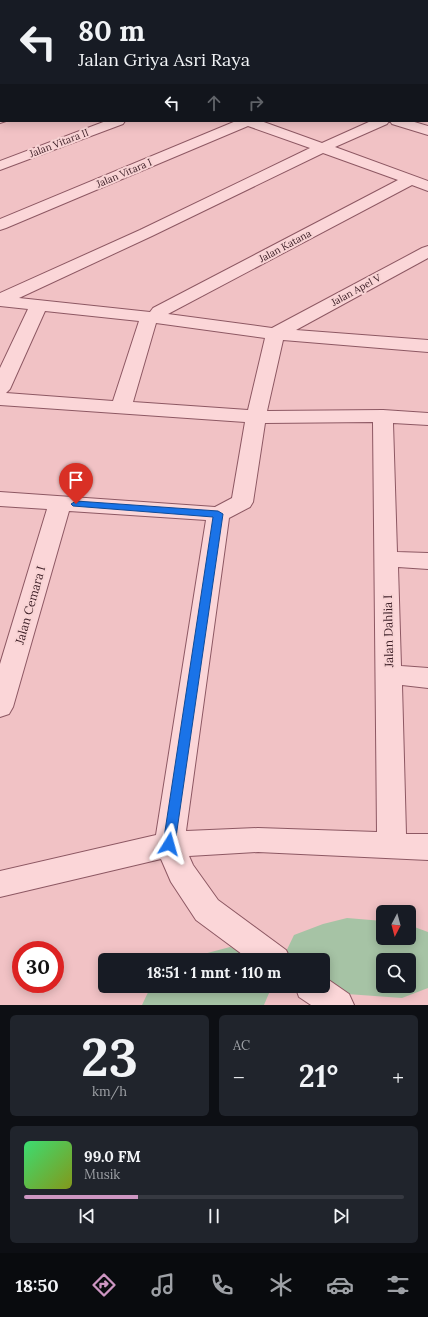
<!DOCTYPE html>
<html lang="id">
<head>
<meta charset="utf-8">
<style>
  body { margin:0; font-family:Lora,serif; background:#20242c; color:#f1f3f6; height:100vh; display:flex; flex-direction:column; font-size:15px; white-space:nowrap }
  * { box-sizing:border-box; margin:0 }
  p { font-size:13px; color:#9ea1a6 }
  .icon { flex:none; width:22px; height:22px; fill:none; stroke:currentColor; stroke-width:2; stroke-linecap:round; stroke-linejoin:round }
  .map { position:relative; height:1005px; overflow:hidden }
  .drawer { display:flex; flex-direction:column; gap:10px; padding:10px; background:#0d0f14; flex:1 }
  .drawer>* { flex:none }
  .banner { position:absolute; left:0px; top:0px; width:428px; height:122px; box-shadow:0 2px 10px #0003; background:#171b24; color:#f1f3f6; overflow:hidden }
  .needle { width:26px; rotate:186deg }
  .tools { position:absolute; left:376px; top:905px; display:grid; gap:8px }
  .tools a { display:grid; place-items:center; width:40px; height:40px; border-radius:6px; background:#171b24; box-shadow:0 2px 10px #0003; font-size:20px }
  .speed { position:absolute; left:12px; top:941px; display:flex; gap:8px; font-size:20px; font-weight:700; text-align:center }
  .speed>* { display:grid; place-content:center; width:52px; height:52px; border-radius:50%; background:#171b24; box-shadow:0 2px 10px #0003; line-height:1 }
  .speed .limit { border:6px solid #d22; background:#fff; color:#111 }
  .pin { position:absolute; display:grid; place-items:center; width:34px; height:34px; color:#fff; margin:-41px -17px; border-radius:50% 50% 50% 0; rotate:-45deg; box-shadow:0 0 4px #0007 }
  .pin .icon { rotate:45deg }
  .me { position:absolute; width:44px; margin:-22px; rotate:8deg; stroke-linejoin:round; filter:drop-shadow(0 0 3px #0008) }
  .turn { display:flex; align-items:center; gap:14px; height:84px; padding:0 12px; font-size:18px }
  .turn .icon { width:52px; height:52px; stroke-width:2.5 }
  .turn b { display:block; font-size:28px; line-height:34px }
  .lanes { display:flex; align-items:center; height:38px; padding:0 12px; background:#0003; justify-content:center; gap:20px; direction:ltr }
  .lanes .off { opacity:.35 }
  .big { font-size:30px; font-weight:800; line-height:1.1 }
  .drawer .tile { flex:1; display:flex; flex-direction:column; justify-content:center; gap:6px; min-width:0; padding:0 14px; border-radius:6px; background:#20242c }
  .drawer .dial { align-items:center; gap:0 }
  .dial b { font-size:52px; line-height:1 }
  .song { display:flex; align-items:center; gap:12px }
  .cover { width:48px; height:48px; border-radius:6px; background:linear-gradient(135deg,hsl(140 70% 55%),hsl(70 70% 35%)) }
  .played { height:4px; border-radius:2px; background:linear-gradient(90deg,#cd96c2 30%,#363941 30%) }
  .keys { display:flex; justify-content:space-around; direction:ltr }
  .heat { display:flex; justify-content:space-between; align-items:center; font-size:22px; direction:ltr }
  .drawer .tiles { flex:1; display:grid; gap:10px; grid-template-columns:1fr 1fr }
  .tile:last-child { grid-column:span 2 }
  .trip { position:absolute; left:98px; top:953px; width:232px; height:40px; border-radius:6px; background:#171b24; box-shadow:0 2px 10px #0003; font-weight:800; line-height:40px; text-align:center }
  .tabs { display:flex; height:64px; justify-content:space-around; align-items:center; background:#090b0e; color:#9ea1a6 }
  .tabs .icon { width:28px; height:28px }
  .tabs .active { color:#cd96c2 }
  .tabs b { font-size:18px; color:#f1f3f6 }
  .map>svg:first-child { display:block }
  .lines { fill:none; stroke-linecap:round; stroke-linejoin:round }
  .river { fill:#a6c3a5; fill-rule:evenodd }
  .minor-casing { stroke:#8d5863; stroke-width:2 }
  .tertiary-casing { stroke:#8d5863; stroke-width:2 }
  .minor { fill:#fbd6d8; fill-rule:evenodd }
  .tertiary { fill:#fbd6d8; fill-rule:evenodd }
  .route { fill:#1a73e8; stroke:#114b97 }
  .labels { text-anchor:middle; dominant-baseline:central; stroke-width:4; stroke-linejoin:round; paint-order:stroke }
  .far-street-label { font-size:10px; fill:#3b1d25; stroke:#f8d3d4 }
  .street-label { font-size:12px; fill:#3b1d25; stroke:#f8d3d4 }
</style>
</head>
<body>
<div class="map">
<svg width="428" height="1005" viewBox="0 0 428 1005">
  <rect width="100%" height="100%" fill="#f1c2c5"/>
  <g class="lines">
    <path class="river" d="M347,918L383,921V938H409V925L428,932V988L402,998L347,994L323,1000L294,989L292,986H323V960H282L294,935L323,924ZM383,960H409V986H383Z
      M230,947L260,958L261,960H181Z
      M151,986H272L264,1005H142Z"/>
    <g class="minor-casing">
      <path id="minor" d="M20,0H30V1H20Z
        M77,0H88V1H77Z
        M141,0H154V1H141Z
        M1,48V57L0,58V49Z
        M0,71H1V79H0Z
        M427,96H428V104H427Z
        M0,114L1,121H6L0,123Z
        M106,121H125L123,124L0,170V161Z
        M236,121H261L322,143L371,121H389L387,124L335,147L428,181V191L412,185L168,314L272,328L422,248L428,246V258L296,330L428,340V352L283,340L267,411L383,410L428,413V425L393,423L397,552L428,553V569L398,567L401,666L428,668V688L402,685L406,834H428V860L258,852L189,856L193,865L218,900L286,950L291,960H250L196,920L171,882L161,859L0,897V871L156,835L206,520L69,511L13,707L9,714L0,717V664L47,509L0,506V492L215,507L232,498L245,422L0,405V368L28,309L0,306V293L140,230L310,148L248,126L6,228L0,230V219ZM323,153L398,180L153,308L150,312L19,298L152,236ZM45,311L139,321L113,401L6,393L10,389ZM156,323L265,338L248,410L133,402ZM373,422L377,832L258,828L186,831L229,518L250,507L253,502L265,423Z
        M390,121H411L428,126V135L392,124Z
        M323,976L349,994L354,1005H311L299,997L295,986H323Z"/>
    </g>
    <g class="tertiary-casing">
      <path id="tertiary" d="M281,0H295V1H281Z
        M427,34L428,35V43L427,42Z"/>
    </g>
    <use href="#minor" class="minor"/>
    <use href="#tertiary" class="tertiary"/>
  </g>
  <path class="route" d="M76,501L218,511L223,514L175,844L173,847L169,849L165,847L163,844L213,517L73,506L71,504Z"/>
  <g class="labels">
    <g class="far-street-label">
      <text transform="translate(59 143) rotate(-21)">Jalan Vitara II</text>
      <text transform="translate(124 173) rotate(-23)">Jalan Vitara I</text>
      <text transform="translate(285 246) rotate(-28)">Jalan Katana</text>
      <text transform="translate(356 290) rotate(-29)">Jalan Apel V</text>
    </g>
    <g class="street-label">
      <text transform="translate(30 605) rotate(-74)">Jalan Cemara I</text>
      <text transform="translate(388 631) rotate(-91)">Jalan Dahlia I</text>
    </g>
  </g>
</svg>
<div class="tools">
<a><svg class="needle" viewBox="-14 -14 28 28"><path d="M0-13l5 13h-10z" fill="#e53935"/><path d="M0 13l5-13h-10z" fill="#9ea1a6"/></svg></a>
<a><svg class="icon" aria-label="search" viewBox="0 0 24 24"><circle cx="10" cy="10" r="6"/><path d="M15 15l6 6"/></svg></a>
</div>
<div class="speed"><div class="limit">30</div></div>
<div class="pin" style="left:76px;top:504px;background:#d93025"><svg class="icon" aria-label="arrive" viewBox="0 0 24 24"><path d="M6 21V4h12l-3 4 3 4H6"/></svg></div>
<svg class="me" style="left:169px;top:844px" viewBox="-20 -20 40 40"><path d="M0-17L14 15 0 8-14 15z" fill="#1a73e8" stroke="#fff" stroke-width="4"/></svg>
<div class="trip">18:51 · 1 mnt · 110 m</div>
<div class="banner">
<div class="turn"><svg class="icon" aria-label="left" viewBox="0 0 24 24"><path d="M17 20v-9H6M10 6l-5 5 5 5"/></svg><div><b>80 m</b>Jalan Griya Asri Raya</div></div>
<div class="lanes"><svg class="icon" aria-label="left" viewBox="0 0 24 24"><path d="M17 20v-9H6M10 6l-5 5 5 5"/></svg><svg class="icon off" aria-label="ahead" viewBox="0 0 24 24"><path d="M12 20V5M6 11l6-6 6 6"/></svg><svg class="icon off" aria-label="right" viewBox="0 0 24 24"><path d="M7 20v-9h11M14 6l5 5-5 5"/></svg></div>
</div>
</div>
<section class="drawer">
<div class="tiles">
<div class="tile dial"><b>23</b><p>km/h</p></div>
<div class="tile"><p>AC</p>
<div class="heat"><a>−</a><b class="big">21°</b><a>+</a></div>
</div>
<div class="tile">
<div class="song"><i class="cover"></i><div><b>99.0 FM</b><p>Musik</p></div></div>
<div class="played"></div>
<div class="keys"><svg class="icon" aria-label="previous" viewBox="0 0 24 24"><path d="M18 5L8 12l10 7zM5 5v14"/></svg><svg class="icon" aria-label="pause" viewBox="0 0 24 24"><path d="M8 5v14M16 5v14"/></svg><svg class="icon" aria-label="next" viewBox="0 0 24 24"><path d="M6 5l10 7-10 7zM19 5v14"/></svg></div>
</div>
</div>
</section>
<nav class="tabs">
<b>18:50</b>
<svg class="icon active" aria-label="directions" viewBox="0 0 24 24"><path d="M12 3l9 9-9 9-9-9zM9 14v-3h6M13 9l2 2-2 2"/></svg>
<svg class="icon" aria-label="music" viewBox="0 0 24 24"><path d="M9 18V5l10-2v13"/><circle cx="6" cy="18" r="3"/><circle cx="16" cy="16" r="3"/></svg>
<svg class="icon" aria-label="phone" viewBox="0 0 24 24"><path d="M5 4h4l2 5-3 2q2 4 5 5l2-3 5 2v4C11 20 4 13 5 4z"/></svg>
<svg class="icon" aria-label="climate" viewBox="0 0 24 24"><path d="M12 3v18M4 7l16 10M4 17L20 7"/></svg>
<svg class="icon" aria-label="car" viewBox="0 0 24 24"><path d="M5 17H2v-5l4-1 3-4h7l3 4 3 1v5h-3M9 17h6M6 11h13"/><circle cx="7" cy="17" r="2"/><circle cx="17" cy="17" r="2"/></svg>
<svg class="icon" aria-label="filters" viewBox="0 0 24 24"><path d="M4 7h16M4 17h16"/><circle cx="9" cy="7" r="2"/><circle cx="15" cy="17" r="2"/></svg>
</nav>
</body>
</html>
